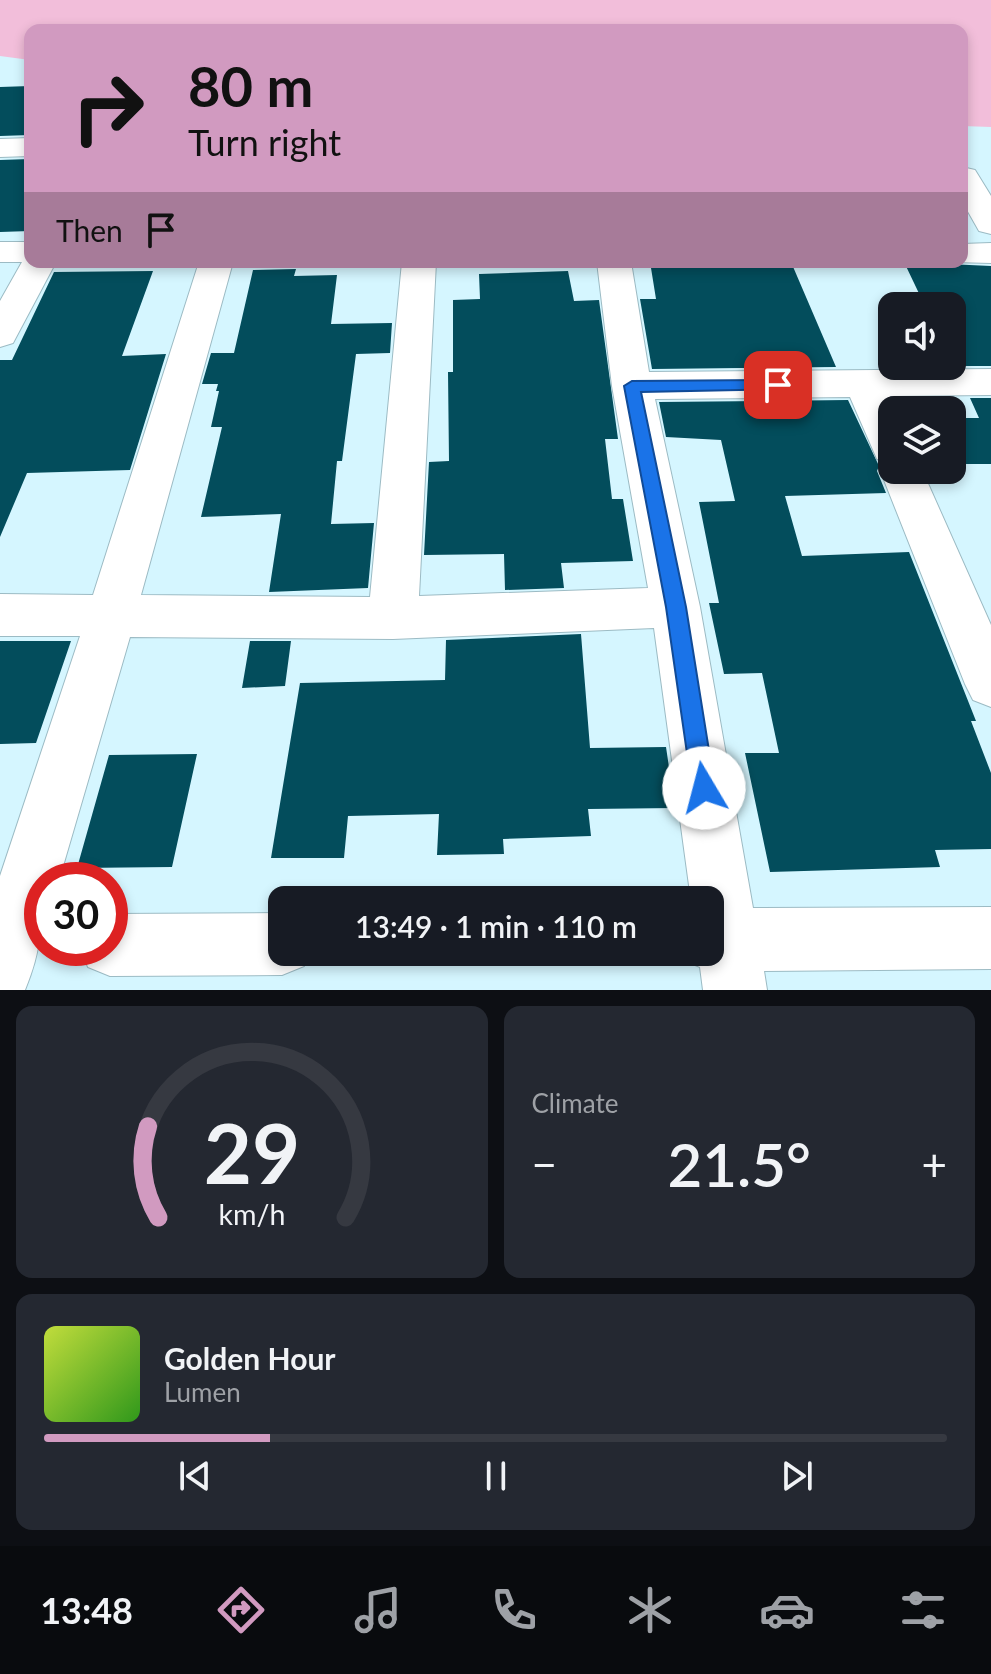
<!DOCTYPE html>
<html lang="en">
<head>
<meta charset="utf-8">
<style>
  body { margin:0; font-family:Lato,sans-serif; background:#242831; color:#f1f3f6; height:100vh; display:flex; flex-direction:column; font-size:30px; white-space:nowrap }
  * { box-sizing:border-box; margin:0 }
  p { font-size:26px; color:#9ea1a6 }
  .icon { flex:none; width:44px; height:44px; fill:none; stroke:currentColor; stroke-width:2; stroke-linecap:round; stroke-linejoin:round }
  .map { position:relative; height:990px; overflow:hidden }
  .side { display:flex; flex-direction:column; gap:16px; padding:16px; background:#0d0f14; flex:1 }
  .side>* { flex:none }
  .guide { position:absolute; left:24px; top:24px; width:944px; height:244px; border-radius:16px; box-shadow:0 4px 12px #0003; background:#d19ac0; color:#111; overflow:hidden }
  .buttons { position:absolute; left:878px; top:292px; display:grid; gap:16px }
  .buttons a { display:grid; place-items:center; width:88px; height:88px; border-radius:16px; background:#171b24; box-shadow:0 4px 12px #0003; font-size:40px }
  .speed { position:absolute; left:24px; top:862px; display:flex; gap:16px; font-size:40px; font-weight:700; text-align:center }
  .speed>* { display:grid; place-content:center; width:104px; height:104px; border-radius:50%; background:#171b24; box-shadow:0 4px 12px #0003; line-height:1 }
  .speed .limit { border:12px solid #d22; background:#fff; color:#111 }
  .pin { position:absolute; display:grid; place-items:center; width:68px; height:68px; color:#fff; margin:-34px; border-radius:16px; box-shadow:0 4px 12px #0006 }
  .me { position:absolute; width:88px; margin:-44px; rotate:352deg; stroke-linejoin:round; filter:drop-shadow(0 0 6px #0008) }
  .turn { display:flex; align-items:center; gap:28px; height:168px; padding:0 32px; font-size:36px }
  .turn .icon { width:104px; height:104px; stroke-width:2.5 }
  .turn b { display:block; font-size:56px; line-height:68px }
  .then { display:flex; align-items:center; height:76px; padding:0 32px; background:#0003; gap:16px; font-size:30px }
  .big { font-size:60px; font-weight:600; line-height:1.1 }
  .side .widget { flex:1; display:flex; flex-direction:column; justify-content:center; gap:12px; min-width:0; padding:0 28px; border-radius:16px; background:#242831 }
  .side .dial { align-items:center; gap:0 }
  .dial svg { height:208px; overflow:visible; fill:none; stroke:#363941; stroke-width:7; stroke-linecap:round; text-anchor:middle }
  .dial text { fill:#f1f3f6; stroke:none }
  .song { display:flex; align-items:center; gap:24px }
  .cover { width:96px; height:96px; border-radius:12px; background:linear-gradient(135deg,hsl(70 70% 55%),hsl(110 70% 35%)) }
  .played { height:8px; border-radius:4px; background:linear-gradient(90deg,#d19ac0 25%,#363941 25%) }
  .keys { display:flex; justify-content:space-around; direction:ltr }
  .heat { display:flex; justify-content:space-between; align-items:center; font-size:44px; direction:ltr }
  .side .tiles { flex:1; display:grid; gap:16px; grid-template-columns:1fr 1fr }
  .widget:last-child { grid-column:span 2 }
  .trip { position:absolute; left:268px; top:886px; width:456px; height:80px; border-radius:16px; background:#171b24; box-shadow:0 4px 12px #0003; font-weight:600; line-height:80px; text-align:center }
  .dock { display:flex; height:128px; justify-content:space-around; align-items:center; background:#090b0e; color:#9ea1a6 }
  .dock .icon { width:56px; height:56px }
  .dock .current { color:#d19ac0 }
  .dock b { font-size:36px; color:#f1f3f6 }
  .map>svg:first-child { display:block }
  .green { fill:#f2beda }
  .building { fill:#034d5c }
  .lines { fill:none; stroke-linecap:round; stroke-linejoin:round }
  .street-casing { stroke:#9cbbc4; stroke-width:2 }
  .street { fill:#fff; fill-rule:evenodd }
  .route { fill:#1a73e8; stroke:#114b97; stroke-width:2 }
</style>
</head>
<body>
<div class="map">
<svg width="991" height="990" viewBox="0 0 991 990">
  <rect width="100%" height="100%" fill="#d5f6ff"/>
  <path class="green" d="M0,0H991V127L962,126V30H30V60L0,56Z"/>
  <path class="building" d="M30,86V135L0,136V87Z
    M30,159V231L0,232V160Z
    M754,262H791L836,367L652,369L640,299H656L651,268H756Z
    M904,262L991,266V366H954L952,306H925Z
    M296,269L294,276L337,275L331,324L392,323L390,353L356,354L342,461H337L331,524L374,523L368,588L269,592L281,514L201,517L222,427H211L219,391H216L218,384H202L211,353H234L253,270Z
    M153,271L122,356L166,354L130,470L27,473L0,537V360H12L54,272Z
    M568,271L574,301L599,300L618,439H605L612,499H623L633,561L561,563L564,588L505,590L504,554L424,555L429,462L449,461L448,372H453V300L480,299L479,274Z
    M970,398H991V464H952V418H979Z
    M848,400L879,466L877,471L886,493L785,496L802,556L909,552L976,721H971L991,773V849L935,850L940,867L770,872L745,753H779L762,673L724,674L709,603H719L699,502L735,501L721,440L666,437L659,402Z
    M581,634L590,748L666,747L675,808L588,809L591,836L503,839L504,854L437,855L439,814L348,816L344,858H271L300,683L445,680L446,640Z
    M0,641H71L36,743L0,744Z
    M250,641H291L285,686L242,688Z
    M197,754L172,867L77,868L109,755Z"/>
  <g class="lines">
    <g class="street-casing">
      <path id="street" d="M30,138V156L0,157V139Z
        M962,167L975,170L991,196V234L979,231L962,201Z
        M0,242H30V262H56L13,343L0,347V301L22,262H0Z
        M991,243V263L953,262H962V244Z
        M199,262H233L141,595L370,597L402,262H436L419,596L648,588L612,386L597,262H631L649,372L991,369V395L890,396L896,410H892V470H922L991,625V707L973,700L965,684L880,470L885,461L877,459L850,397L655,399L700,607L753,908L991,907V969L764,971L767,990H703L700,967L688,962L684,952H710V900H691L654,628L393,639L130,637L59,880H42C42,924 42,949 25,990H0V876L80,636H0V594L93,595Z
        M282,913V952H310L304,966L282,975L110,976L88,967L80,948H110V914Z"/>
    </g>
    <use href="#street" class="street"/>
  </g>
  <path class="route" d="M778,380L786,385L784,389L641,392L686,607L715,788L712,796L704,800L695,796L692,788L666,607L624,386L632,381Z"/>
</svg>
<div class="buttons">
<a><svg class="icon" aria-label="sound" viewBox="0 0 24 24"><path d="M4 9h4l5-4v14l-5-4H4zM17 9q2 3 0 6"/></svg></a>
<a><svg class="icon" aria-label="layers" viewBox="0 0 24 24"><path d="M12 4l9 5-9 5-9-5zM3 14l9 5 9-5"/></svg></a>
</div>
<div class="speed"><div class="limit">30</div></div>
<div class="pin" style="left:778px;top:385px;background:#d93025"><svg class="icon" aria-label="arrive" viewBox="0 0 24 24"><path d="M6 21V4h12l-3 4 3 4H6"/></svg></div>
<svg class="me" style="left:704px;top:788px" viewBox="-20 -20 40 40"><circle r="19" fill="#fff"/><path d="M0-13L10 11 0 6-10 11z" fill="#1a73e8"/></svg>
<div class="trip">13:49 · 1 min · 110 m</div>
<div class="guide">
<div class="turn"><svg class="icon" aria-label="right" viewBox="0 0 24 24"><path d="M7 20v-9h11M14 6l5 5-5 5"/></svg><div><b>80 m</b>Turn right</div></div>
<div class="then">Then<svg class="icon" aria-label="arrive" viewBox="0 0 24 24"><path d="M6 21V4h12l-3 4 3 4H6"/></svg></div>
</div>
</div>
<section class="side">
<div class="tiles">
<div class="widget dial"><svg viewBox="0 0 100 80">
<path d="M14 69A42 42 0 1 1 86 69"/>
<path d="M14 69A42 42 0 0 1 10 34" stroke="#d19ac0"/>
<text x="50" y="56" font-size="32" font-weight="700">29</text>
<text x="50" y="72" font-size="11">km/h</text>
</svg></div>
<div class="widget"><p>Climate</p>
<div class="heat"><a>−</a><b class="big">21.5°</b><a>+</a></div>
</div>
<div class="widget">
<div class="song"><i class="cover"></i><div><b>Golden Hour</b><p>Lumen</p></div></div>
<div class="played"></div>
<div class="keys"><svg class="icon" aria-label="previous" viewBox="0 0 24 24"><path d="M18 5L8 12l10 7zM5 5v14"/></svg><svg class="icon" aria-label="pause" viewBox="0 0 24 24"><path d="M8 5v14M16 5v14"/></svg><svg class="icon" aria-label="next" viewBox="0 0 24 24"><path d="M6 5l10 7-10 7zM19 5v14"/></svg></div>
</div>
</div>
</section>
<nav class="dock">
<b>13:48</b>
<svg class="icon current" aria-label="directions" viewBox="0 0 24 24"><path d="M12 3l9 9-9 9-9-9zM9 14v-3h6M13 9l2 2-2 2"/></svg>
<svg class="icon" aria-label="music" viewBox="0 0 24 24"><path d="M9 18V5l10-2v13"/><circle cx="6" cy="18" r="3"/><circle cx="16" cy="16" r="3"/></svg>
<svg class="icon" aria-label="phone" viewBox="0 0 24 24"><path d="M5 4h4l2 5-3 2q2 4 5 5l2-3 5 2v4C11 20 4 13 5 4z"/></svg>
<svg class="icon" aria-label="climate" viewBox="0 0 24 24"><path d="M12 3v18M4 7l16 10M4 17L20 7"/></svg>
<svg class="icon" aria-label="car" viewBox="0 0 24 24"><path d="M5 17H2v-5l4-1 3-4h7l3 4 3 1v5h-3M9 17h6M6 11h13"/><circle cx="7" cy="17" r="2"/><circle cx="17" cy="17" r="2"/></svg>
<svg class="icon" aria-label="filters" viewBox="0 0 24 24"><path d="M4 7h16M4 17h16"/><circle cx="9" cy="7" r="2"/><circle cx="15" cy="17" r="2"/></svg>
</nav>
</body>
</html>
